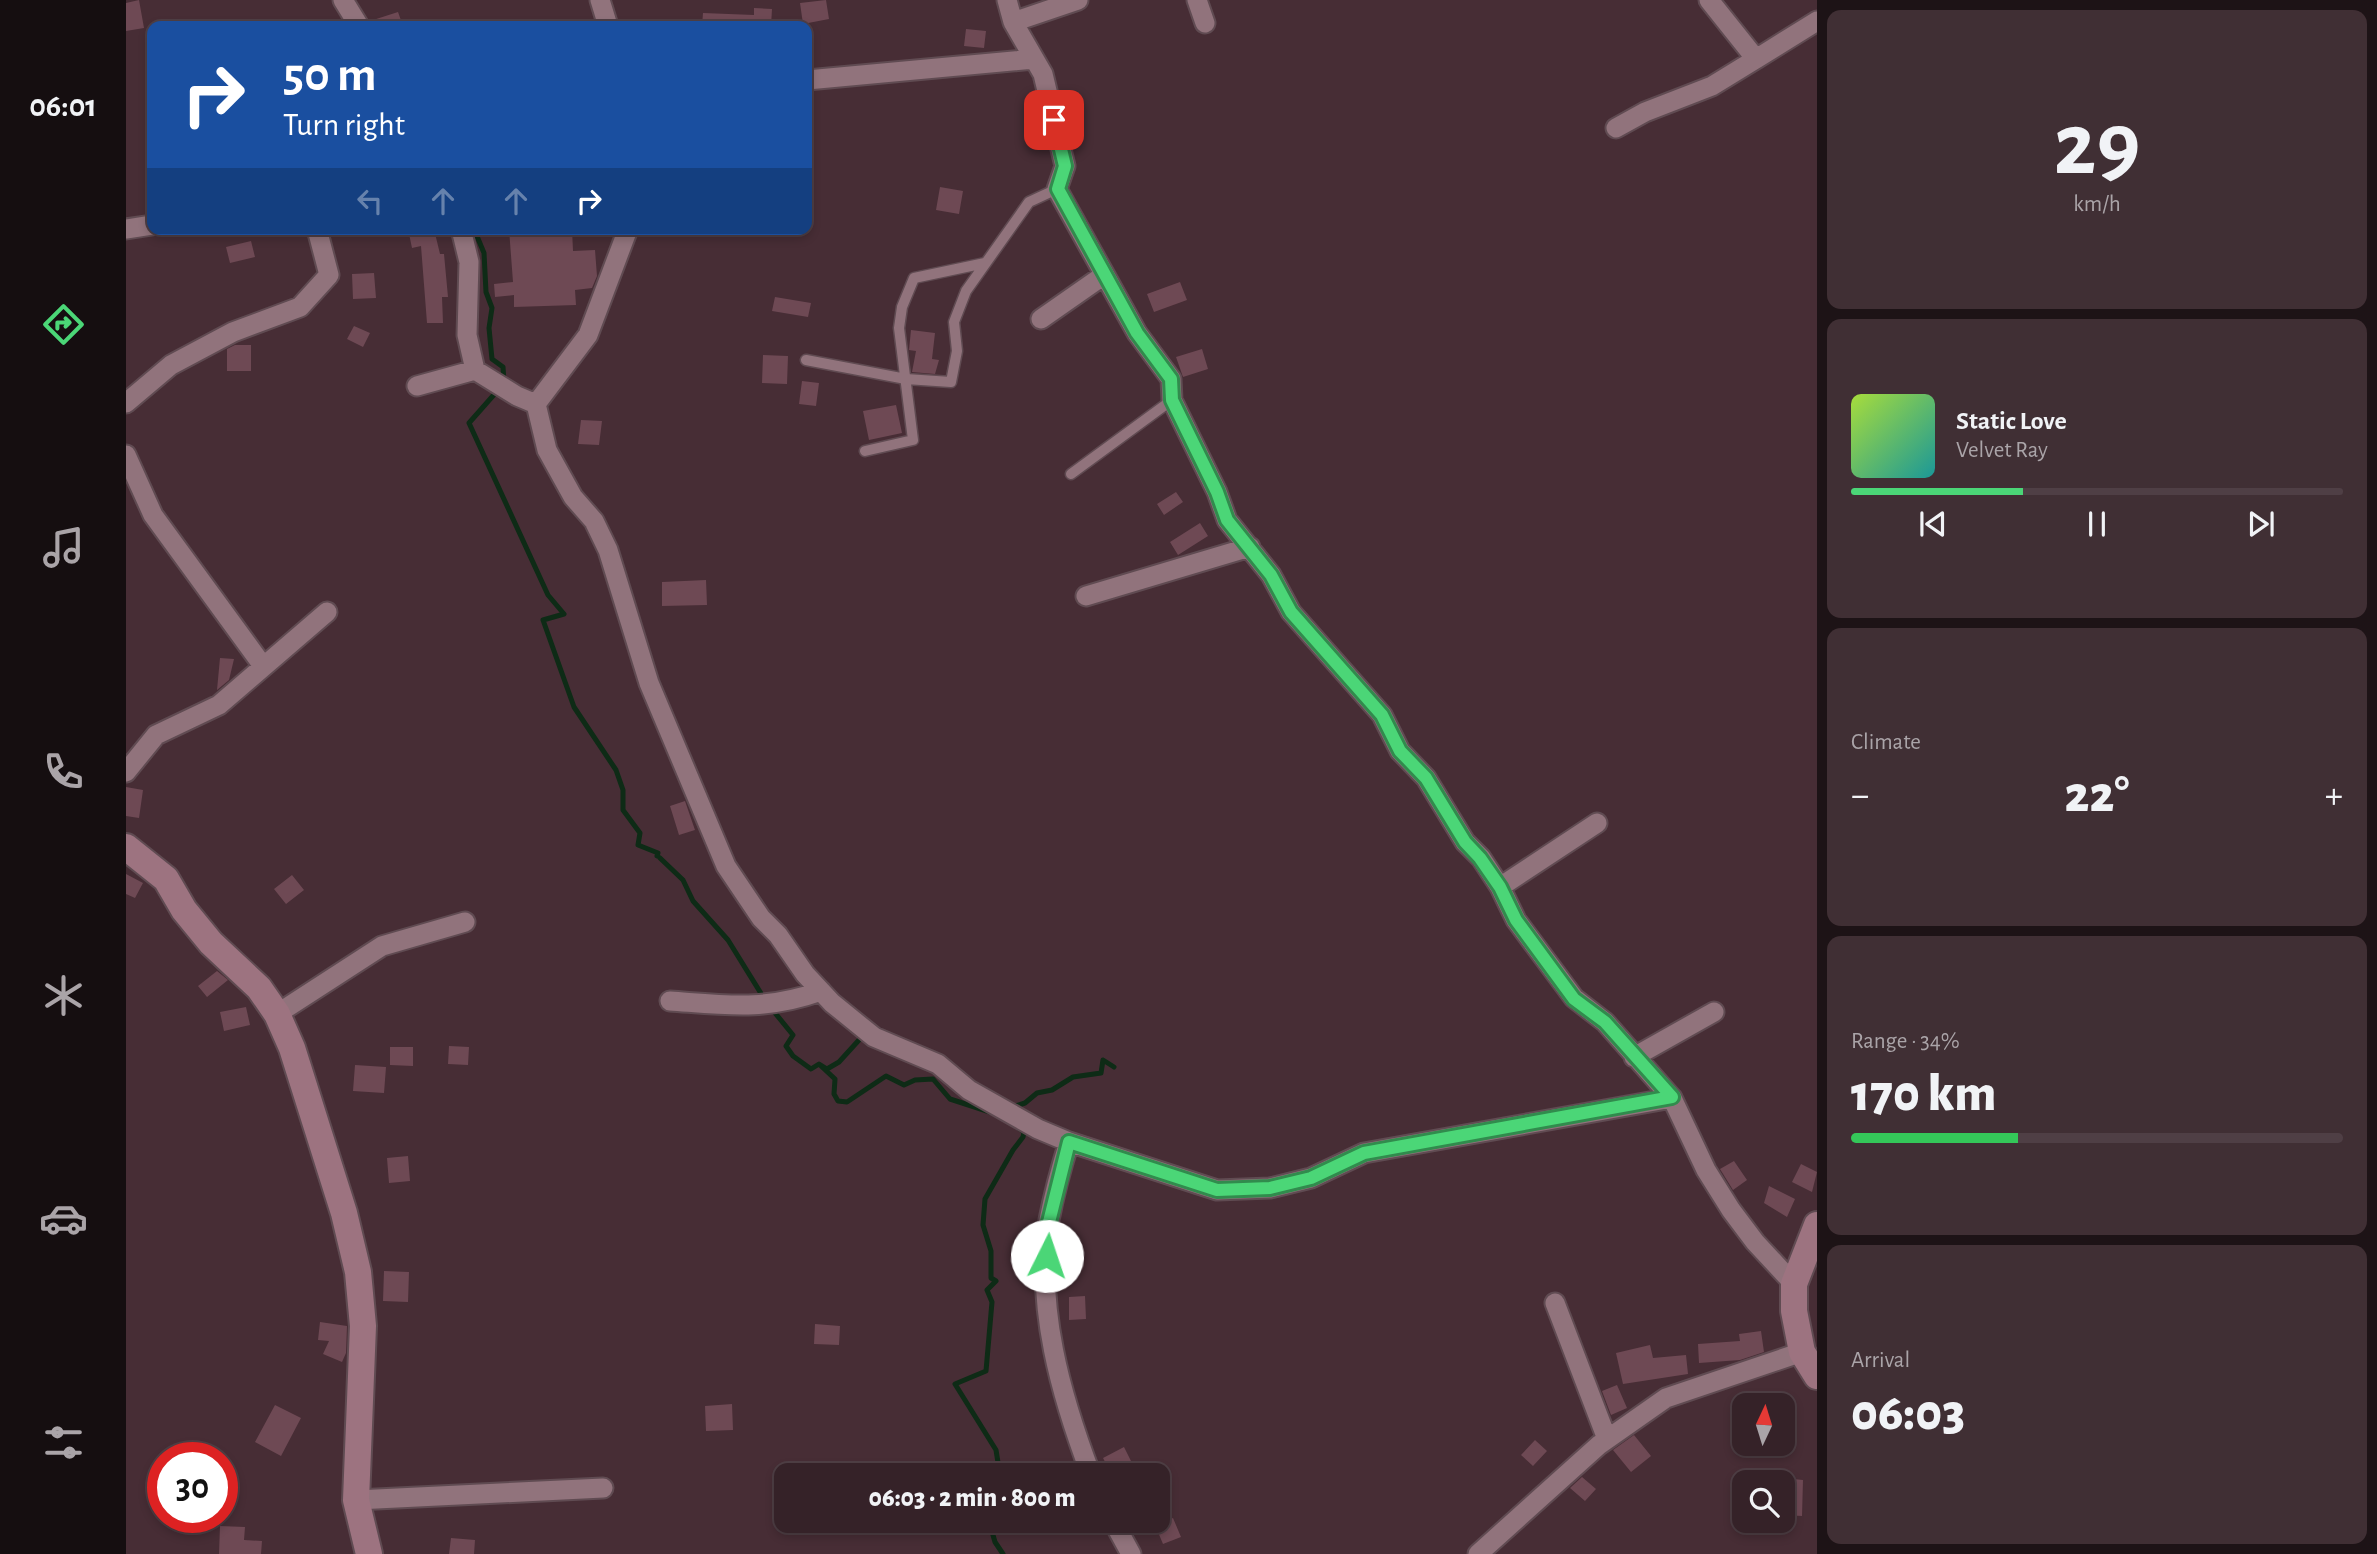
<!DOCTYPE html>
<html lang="en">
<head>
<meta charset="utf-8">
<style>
  body { margin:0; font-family:"Alegreya Sans",sans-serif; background:#402f34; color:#f1f3f6; height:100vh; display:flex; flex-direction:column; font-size:26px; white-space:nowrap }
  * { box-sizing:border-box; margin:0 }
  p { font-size:23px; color:#aaa4a8 }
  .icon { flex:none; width:38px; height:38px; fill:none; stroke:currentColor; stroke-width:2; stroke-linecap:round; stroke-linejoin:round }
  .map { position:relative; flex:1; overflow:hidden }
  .drawer { display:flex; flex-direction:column; gap:10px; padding:10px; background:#1d1316; width:560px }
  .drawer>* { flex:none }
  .hud { position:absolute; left:21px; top:21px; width:665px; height:214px; border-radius:14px; box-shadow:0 4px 10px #0003,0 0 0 2px #4f3f45; background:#1a4fa0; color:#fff; overflow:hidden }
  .needle { width:46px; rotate:4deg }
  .fabs { position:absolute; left:1606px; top:1393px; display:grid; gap:14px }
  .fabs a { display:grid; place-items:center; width:63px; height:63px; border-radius:14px; background:#352228; box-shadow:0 4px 10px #0003,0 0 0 2px #4f3f45; font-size:35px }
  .speed { position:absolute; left:21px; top:1442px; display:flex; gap:14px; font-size:35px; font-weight:700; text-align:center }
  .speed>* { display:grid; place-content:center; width:91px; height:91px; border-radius:50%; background:#352228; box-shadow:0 4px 10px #0003,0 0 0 2px #4f3f45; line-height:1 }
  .speed .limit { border:10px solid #d22; background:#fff; color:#111 }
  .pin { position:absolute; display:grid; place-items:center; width:60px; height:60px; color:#fff; margin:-30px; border-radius:14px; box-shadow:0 4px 10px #0006 }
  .me { position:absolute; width:77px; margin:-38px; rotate:4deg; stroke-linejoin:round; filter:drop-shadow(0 0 5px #0008) }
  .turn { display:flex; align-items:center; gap:24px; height:147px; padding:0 21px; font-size:32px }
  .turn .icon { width:91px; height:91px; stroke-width:2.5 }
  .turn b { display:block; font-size:49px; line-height:60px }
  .lanes { display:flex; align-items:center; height:66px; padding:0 21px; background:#0003; justify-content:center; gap:35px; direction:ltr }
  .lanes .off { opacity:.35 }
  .big { font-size:52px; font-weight:800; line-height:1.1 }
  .drawer .card { flex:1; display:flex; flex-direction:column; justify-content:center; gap:10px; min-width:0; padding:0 24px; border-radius:14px; background:#402f34 }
  .drawer .dial { align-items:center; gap:0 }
  .dial b { font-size:91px; line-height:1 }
  .song { display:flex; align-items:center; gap:21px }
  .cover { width:84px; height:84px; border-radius:10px; background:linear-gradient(135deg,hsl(80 70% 55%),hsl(180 70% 35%)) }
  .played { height:7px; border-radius:4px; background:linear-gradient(90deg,#4bd677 35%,#4f3f45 35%) }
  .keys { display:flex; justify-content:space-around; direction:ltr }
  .heat { display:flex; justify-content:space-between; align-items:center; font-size:38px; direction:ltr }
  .charge { height:10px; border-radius:5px; background:linear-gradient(90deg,#34c759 34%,#4f3f45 0) }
  .trip { position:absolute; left:648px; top:1463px; width:396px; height:70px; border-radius:14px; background:#352228; box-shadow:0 4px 10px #0003,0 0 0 2px #4f3f45; font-weight:800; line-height:70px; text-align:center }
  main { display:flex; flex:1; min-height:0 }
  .dock { display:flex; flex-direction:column; width:126px; justify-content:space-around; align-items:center; background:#150e10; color:#aaa4a8 }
  .dock .icon { width:49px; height:49px }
  .dock .active { color:#4bd677 }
  .dock b { font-size:32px; color:#f1f3f6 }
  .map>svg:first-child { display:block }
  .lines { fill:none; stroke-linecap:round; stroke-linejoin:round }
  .stream { stroke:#0e2b16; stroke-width:5 }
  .building { fill:#6e4954 }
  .service-casing { stroke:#604b52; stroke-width:13 }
  .minor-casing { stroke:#604b52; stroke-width:23 }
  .secondary-casing { stroke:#604b52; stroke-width:30 }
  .service { stroke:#91737c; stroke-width:10 }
  .minor { stroke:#91737c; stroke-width:19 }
  .secondary { stroke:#9d7380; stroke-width:26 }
  .route-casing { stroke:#318b4d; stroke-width:18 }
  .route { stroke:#4bd677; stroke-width:12 }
</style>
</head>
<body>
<main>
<nav class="dock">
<b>06:01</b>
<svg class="icon active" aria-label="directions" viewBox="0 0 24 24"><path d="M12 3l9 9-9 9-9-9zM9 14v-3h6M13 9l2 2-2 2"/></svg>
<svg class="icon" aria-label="music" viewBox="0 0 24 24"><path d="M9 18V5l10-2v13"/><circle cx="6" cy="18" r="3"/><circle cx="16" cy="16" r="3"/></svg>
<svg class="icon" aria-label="phone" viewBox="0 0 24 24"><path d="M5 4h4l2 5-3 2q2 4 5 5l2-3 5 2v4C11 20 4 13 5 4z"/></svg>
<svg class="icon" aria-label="climate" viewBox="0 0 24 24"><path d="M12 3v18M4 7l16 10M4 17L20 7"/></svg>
<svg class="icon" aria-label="car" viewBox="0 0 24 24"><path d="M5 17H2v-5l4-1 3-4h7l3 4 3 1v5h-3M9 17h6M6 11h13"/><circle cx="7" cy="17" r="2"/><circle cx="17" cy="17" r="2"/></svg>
<svg class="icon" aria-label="filters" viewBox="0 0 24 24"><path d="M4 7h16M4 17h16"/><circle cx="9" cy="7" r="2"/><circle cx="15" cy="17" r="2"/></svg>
</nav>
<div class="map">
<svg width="1691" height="1554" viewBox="0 0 1691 1554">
  <rect width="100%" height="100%" fill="#472d35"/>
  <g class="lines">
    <path class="stream" d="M348,229L358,253L360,292L366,308L363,328L366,359L377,367L378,382
      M373,389L343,423L422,595L438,614L417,620L448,707L490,770L497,790V810L514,833L512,845L532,853L531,856
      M534,858L557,880L567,901L602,940L639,1000
      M645,1008L667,1035L660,1046L667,1056L685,1069L693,1064L701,1069L713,1062L733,1040
      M694,1065L709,1079L708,1094L712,1101L721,1102L760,1076L778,1085L789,1080L807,1079L824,1099L870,1114
      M883,1108L899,1103L911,1093L926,1090L947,1077L975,1073L977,1060L988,1067
      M874,1475L870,1450L829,1384L860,1371L866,1302L861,1290L870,1281L865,1278V1251L857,1225L859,1199L887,1150L897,1137L898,1132L884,1122
      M863,1521L869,1542L877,1554"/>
  </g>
  <path class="building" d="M13,0L18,28L0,31V3Z
    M700,0L703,19L677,24L674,3Z
    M628,8L646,9L645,26H576L577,13L628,15Z
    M272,12L277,26H245L244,21Z
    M840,29L860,31L858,48L838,46Z
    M814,187L837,191L833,214L810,210Z
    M282,229H308L314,254H318L322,297H316L317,323H301L295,246L286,248Z
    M383,229H446L447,251L469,250L471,276L466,288L449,290L450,305L388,307V295L369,297L368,284L387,282Z
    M125,241L129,257L104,263L100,247Z
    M248,273L250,298L227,299L226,274Z
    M1054,282L1061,300L1028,312L1021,294Z
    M649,297L685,303L682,317L646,311Z
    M228,326L244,333L237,347L221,339Z
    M785,330L809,333L806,359L813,360L809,374L786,372L790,351L783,350Z
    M109,345H125V371H101V349Z
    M1076,349L1082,369L1057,377L1050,357Z
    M637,355L662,356L661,384L636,383Z
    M676,381L693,383L690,406L673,404Z
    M770,405L776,433L743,440L737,411Z
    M455,420L476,421L473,445L452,444Z
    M1050,492L1057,502L1038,515L1031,504Z
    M1074,523L1082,536L1052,555L1044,542Z
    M580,580L581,605L536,606V582Z
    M94,658L108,659L103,680L91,690Z
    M0,787L17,790L13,818L0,816Z
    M559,801L569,830L553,835L544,806Z
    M0,874L17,883L9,898L0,894Z
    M166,875L178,890L160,904L148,889Z
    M91,971L102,980L81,997L72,986Z
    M120,1007L124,1025L98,1031L94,1012Z
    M323,1046L343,1047L342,1065L322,1064Z
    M264,1047H287V1066L264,1065Z
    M229,1065L260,1067L258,1093L227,1091Z
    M282,1156L284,1181L263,1183L261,1158Z
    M1608,1161L1621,1180L1607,1190L1594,1169Z
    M1675,1164L1691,1172L1686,1192L1666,1182Z
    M1643,1186L1669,1199L1661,1217L1638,1203Z
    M258,1271L283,1272L282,1302L257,1301Z
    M959,1296L960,1319L943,1320V1297Z
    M194,1322L221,1326L220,1353L216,1362L197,1354L203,1341L192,1340Z
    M689,1324L714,1326L713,1345L688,1344Z
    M1635,1331L1638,1352L1614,1360L1573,1363L1572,1344L1614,1341L1613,1334Z
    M1524,1345L1527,1358L1560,1355L1562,1374L1497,1384L1490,1353Z
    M1491,1385L1501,1408L1485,1415L1476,1391Z
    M606,1404L607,1430L580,1431L579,1406Z
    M149,1405L175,1418L155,1456L129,1442Z
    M1508,1435L1525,1456L1505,1472L1487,1450Z
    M1409,1440L1421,1451L1407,1466L1395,1455Z
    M998,1447L1012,1475H986L977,1458Z
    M1456,1477L1470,1489L1459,1501L1444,1488Z
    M1657,1478L1677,1480L1676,1516L1657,1515Z
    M1047,1518L1055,1537L1037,1544L1029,1525Z
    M94,1526L119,1527L118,1540L136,1541L135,1554H93Z
    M325,1538L349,1540L348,1554H323Z"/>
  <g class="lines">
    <g class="service-casing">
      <path id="service" d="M680,360L780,379L825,382L831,351L828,322L840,291L903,202L931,189
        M739,451L787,440L773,328L776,307L788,278L859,263
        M945,474L1046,400"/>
    </g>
    <g class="minor-casing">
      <path id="minor" d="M217,0L233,26
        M474,0L482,26
        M881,0L887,22L952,0
        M1071,0L1079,23
        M887,22L917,74L939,166L931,189L1011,333L1045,379L1046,400L1091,492L1101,520L1145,575L1165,612L1256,715L1274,751L1300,778L1339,842L1355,858L1374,887L1390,920L1448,998L1479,1022L1546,1098L1580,1170L1605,1210L1629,1242L1668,1284
        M1630,59L1691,21
        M681,80L908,59
        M1490,128L1519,112L1586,86L1630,59L1583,0
        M0,229L26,225
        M335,229L343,262L341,335L349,370L391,396L410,404L421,450L447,497L468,521L482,550L523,683L600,866L635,918L652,935L679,974L706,1003L748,1037L812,1064L843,1090L912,1129L943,1142L1091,1190L1144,1188L1185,1178L1238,1153L1546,1098
        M915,319L978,275
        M291,386L349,370
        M0,403L45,365L107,332L174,307L203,275L191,229
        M410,404L462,335L502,229
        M0,455L27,515L137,666
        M960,596L1124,547
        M0,772L30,735L93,705L201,612
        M1374,887L1471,823
        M544,1001C601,1005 639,1011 695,991
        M151,1014L256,946L339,922
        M1508,1057L1588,1012
        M943,1142C935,1168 928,1194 923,1220C909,1306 935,1396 965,1475
        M1429,1303L1481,1439
        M230,1500L477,1488
        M987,1521L1005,1554
        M1352,1554L1473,1445L1540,1398L1676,1352"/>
    </g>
    <g class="secondary-casing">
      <path id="secondary" d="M0,847L40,879L58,910L85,943L133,988L151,1014L166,1048L218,1213L232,1272L237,1326L230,1500L243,1554
        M1691,1225L1668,1284V1311L1676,1352L1691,1376"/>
    </g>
    <use href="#service" class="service"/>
    <use href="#minor" class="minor"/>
    <use href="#secondary" class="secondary"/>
  </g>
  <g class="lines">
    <g class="route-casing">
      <path id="route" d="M921,1256L923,1222L943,1142L1091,1190L1144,1188L1185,1178L1238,1153L1546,1097L1479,1022L1448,999L1390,920L1374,887L1354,858L1339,842L1300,778L1274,751L1256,715L1165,612L1145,575L1101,520L1091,492L1046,400L1045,379L1011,333L932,189L939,166L928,120"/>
    </g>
    <use href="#route" class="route"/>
  </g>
</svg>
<div class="fabs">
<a><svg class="needle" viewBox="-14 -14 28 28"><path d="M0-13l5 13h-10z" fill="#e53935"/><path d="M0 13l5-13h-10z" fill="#aaa4a8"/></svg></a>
<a><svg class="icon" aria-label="search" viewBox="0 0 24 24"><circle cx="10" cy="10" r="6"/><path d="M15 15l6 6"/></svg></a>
</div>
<div class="speed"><div class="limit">30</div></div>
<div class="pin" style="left:928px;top:120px;background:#d93025"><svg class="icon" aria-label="arrive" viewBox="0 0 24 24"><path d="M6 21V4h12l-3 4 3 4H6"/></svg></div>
<svg class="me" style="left:921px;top:1256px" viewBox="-20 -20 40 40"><circle r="19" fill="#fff"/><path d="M0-13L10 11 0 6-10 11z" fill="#4bd677"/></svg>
<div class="trip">06:03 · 2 min · 800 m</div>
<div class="hud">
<div class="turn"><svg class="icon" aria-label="right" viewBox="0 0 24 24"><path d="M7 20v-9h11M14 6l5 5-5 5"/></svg><div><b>50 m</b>Turn right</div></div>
<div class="lanes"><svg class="icon off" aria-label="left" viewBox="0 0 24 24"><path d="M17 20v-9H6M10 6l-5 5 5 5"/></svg><svg class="icon off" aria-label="ahead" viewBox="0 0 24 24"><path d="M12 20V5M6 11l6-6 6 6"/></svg><svg class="icon off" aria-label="ahead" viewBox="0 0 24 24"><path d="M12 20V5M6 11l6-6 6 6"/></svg><svg class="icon" aria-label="right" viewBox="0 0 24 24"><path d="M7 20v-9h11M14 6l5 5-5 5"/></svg></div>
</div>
</div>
<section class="drawer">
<div class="card dial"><b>29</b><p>km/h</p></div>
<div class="card">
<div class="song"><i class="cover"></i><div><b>Static Love</b><p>Velvet Ray</p></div></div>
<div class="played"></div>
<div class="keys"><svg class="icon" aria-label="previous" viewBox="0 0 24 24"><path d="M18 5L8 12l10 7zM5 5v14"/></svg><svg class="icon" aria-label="pause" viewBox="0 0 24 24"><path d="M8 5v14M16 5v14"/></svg><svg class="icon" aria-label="next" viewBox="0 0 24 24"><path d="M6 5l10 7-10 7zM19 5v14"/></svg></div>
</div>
<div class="card"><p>Climate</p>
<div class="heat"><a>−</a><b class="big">22°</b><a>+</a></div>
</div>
<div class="card"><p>Range · 34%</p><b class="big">170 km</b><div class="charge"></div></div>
<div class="card"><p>Arrival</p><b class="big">06:03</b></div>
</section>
</main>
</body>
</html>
